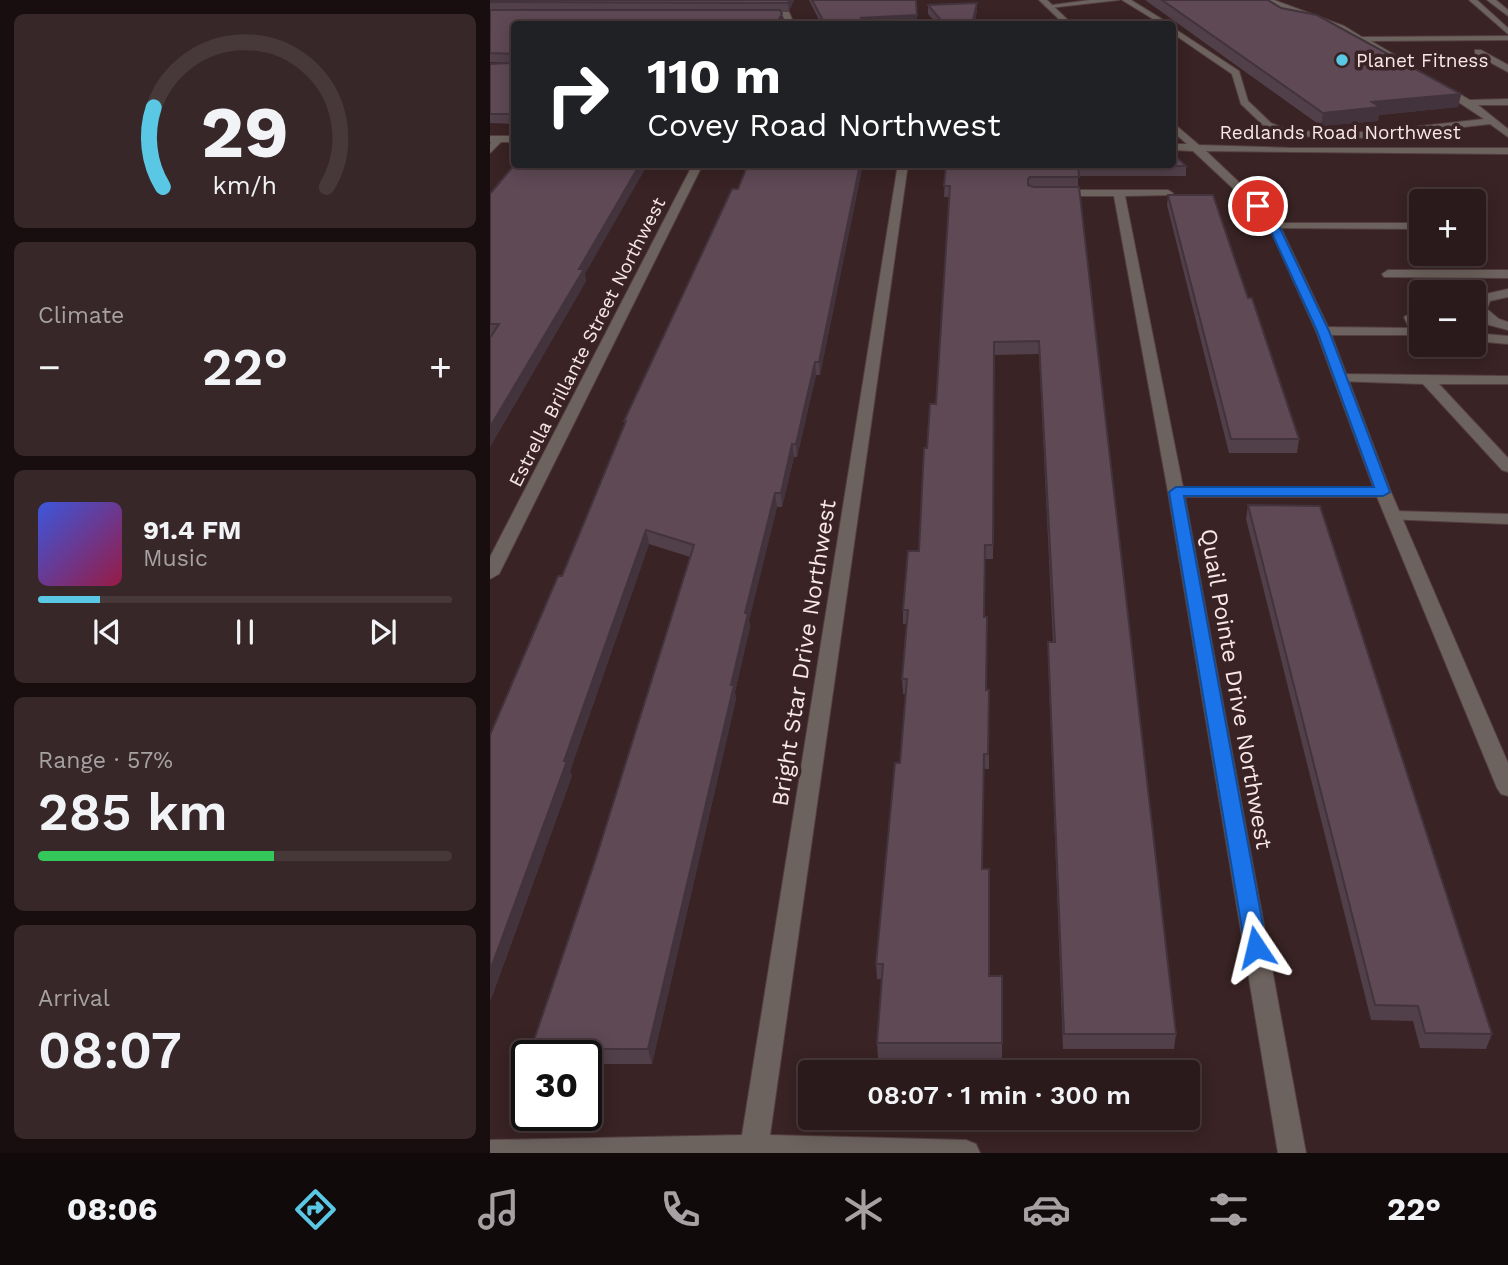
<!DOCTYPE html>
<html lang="en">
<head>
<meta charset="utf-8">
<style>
  body { margin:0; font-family:"Work Sans",sans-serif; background:#372728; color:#f1f3f6; height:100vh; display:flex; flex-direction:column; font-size:26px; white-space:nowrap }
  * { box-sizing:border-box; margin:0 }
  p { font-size:23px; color:#a6a1a3 }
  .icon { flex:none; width:38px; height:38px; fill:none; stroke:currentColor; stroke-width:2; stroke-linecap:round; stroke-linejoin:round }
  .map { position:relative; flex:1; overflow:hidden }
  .panel { display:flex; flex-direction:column; gap:14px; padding:14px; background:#180e0f; width:490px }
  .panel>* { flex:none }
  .top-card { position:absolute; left:21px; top:21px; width:665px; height:147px; border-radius:7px; box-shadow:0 4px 18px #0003,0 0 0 2px #47383a; background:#202124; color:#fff; overflow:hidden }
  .controls { position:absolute; left:919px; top:189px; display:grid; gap:14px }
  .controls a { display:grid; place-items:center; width:77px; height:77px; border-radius:7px; background:#2b1a1b; box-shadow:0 4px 18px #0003,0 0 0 2px #47383a; font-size:35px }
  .speed { position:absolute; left:21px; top:1040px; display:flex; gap:14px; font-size:35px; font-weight:700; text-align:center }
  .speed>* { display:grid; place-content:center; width:91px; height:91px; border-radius:50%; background:#2b1a1b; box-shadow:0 4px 18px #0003,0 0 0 2px #47383a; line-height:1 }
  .speed .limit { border:4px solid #111; border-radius:10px; background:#fff; color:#111 }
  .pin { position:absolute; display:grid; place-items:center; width:60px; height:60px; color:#fff; margin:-30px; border:4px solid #fff; border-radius:50%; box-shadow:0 2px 7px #0007 }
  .me { position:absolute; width:77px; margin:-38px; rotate:350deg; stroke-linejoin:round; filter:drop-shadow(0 0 5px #0008) }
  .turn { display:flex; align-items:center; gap:24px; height:147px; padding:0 21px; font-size:32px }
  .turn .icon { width:91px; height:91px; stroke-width:2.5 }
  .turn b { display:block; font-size:49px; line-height:60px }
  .big { font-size:52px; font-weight:600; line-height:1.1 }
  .panel .card { flex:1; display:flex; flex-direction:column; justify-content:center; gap:10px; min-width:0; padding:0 24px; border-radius:10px; background:#372728 }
  .panel .dial { align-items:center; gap:0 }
  .dial svg { height:182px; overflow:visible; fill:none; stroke:#47383a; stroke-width:7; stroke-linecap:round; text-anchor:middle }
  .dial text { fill:#f1f3f6; stroke:none }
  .song { display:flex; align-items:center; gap:21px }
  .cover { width:84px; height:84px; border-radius:10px; background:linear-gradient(135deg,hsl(230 70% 55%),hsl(340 70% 35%)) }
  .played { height:7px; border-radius:4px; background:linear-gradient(90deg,#5ac8e5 15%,#47383a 15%) }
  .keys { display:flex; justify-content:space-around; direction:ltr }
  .heat { display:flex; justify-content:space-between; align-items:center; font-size:38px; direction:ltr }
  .charge { height:10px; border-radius:5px; background:linear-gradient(90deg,#34c759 57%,#47383a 0) }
  .trip { position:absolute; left:308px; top:1060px; width:402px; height:70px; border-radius:7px; background:#2b1a1b; box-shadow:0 4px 18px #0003,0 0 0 2px #47383a; font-weight:600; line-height:70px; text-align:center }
  .menu { display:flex; height:112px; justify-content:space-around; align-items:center; background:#110a0b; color:#a6a1a3 }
  .menu .icon { width:49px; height:49px }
  .menu .active { color:#5ac8e5 }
  .menu b { font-size:32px; color:#f1f3f6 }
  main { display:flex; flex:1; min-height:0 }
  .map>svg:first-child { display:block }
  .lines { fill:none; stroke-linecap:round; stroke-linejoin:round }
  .service-casing { stroke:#543e3f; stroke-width:2 }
  .minor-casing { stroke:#543e3f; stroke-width:2 }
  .tertiary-casing { stroke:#543e3f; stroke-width:2 }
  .service { fill:#6d635e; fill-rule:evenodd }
  .minor { fill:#6d635e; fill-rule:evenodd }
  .tertiary { fill:#6d635e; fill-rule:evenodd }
  .wall { fill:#513f49 }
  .shaded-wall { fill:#42333c }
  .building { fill:#5e4955; stroke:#42333c; stroke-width:2 }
  .route { fill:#1a73e8; stroke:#114b97; stroke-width:2 }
  .poi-dot { fill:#5ac8e5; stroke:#392324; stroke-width:2.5 }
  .labels { text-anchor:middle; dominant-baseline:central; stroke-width:7; stroke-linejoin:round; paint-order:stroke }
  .far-poi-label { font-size:19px; fill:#f7e7e7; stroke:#392324; text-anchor:start }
  .far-street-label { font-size:19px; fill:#f7e7e7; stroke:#392324 }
  .street-label { font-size:23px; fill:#f7e7e7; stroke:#392324 }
</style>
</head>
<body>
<main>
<section class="panel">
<div class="card dial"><svg viewBox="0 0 100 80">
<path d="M14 69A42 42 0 1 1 86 69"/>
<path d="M14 69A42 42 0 0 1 10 34" stroke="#5ac8e5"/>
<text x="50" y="56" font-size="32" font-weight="700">29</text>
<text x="50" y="72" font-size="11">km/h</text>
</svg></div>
<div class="card"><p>Climate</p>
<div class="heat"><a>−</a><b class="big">22°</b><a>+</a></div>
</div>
<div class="card">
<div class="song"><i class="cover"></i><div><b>91.4 FM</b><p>Music</p></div></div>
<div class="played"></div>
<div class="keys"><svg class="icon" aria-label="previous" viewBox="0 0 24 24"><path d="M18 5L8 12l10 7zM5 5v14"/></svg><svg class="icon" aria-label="pause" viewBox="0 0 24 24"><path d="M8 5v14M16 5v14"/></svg><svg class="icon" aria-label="next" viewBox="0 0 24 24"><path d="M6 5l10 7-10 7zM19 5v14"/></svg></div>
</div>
<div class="card"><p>Range · 57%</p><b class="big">285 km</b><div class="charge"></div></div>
<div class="card"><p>Arrival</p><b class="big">08:07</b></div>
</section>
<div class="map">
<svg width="1018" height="1153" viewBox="0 0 1018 1153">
  <rect width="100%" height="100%" fill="#392324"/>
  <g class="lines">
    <g class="service-casing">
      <path id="service" d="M600,0H629L559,8L555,6Z
        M632,0H641L680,24H671Z
        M775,0H784L854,26L872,37L1018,36V40L881,41L905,55L902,60L848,30L786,8Z
        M979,0H987L1018,28V34Z
        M997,0H1006L1018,10V16Z
        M682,27L749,71L758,101L781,123L800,131L878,132L994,119L947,88L945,86L950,83L980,100L1018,99V105H988L1018,129V137L1000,124L878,138L796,136L775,127L751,104L742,74L682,33Z
        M985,50H991L1018,65V72L985,54Z
        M784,223H931V229L780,228V224Z
        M898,270H1018V278L894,277L892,274Z
        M1018,289V297L1000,301L997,309L1009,319L1018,322V330L999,325L984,310L991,295Z
        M921,313L926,314L931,324V335H833L826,331L833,327L919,328L914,317Z
        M984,333L1018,336V344L984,341Z
        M851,374L1018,376V384H949L1018,458V472L1012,470L933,384L846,381L844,378Z
        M903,511L1018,514V524L897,519L895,516Z"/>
    </g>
    <g class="minor-casing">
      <path id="minor" d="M269,12H299L304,24H296L293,16H266Z
        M5,137L14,139L0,153V144Z
        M203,164H213L9,574L0,579V557Z
        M408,164H418L280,1135L476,1140L486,1144L490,1153H0V1140L252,1135Z
        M678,190L683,193L682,195L635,196L693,487H893L901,492L893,497H695L816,1153H788L678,492L624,196H566L561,193L566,190Z"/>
    </g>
    <g class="tertiary-casing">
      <path id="tertiary" d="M549,0H557L582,24H574Z
        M682,122L709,145L802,148H1018V154L716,151L772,204L790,226L840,331L901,492L1018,763V796L1011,794L1007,788L885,492L826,331L779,227L764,208L703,151L682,150V144H697L682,131Z
        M0,136H24V142H0Z"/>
    </g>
    <use href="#service" class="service"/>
    <use href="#minor" class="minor"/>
    <use href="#tertiary" class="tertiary"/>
  </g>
  <path class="wall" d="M0,0H304L299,11H291L293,23L292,24H24V124L0,123V64L22,63L0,62Z
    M319,0H426L427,24H331Z
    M655,0H778L791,8L971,94L968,107L889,115L888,121L831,126Z
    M487,3V11L485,20L511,24H447L438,14V5Z
    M373,164L330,375H326L307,457H304L292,507H287L259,620L260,627L245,692L246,699L162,1064H96V1055H43L41,1049L106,858L200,557L159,544L80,771L82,776L0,1002L72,576L135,425L134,421L248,189Z
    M456,164L696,166V176H588V187L686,1034L684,1049H573L558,656V642H563L549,354L504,355L503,559H495L494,617L496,690L499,705V769H494L492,869L499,976H512V1058H388L387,1043L392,979H387L386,964L410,763L416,694H413L412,679L417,624H413V610L429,551L437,448L446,404L459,197H454Z
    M0,194L95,274L96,281L0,447V338L1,336H0Z
    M678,195L758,298L809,439L807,453H739L677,205Z
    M758,505L1002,1034L996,1049L930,1048L923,1021L881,1020L756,519Z"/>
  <path class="shaded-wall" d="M299,0H304L299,11L298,3Z
    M487,3V11L484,24L483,20Z
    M292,14L293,23L292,24H286Z
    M427,15V24H372L371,18Z
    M971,94L968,107L889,115L888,121L831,126L833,113L882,102Z
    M150,164H158L95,274L96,281L0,447V427L89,269Z
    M370,164H373L330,375L329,362Z
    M325,362L326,375L307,457L306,444Z
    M302,444L304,457L292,507L291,493Z
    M285,493L287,507L259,620L260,627L245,692L246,699L162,1064L158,1049L241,685L255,613Z
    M156,530L159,544L80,771L82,776L0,1002V971Z"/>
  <path class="building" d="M0,0H299L298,3L0,2Z
    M322,0H426L427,15L371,18L375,24H335Z
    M672,0H778L791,8L827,15L971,94L882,102L890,107L833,113Z
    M487,3L483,20L511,24H454L438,5Z
    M0,10H290L292,14L286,24H24V114H0V64L22,63L24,54L0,53Z
    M682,153L696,166L588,165L589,177H540L538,179V185L544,187H589L686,1034H574L558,642H565L549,341L504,342L503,545H495L494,617H497L496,690H499L498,754H494L492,869H499V976H512V1043H387L393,964H386L405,763H410L417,679H412L418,610H413L418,551H429L434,448H437L440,404H446L460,186H454L456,164H682Z
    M25,164H150L89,269H94L0,427V338L9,324H0V194Z
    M258,164H370L329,362H325L306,444H302L291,493H285L255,613H258L241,685H244L158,1049H41L106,858L204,545L156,530L74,761H77L0,971V735L68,576H72L136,421H134L242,189H248Z
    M678,195H723L758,298H762L809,439H741Z
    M758,505L830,506L1002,1034L935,1033L928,1006L885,1005Z"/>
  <path class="route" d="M765,203H772L789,226L839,331L900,492L893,496H694L777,947L774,953L766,956L758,953L755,947L679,492L686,487H884L827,331L779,227L763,206Z"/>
  <circle class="poi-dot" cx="852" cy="60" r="7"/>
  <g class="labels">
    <g class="far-poi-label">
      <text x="866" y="60">Planet Fitness</text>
    </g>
    <g class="far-street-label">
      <text x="850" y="132">Redlands Road Northwest</text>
      <text transform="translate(97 342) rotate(-63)">Estrella Brillante Street Northwest</text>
    </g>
    <g class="street-label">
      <text transform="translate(314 653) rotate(-81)">Bright Star Drive Northwest</text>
      <text transform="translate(746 689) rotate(80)">Quail Pointe Drive Northwest</text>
    </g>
  </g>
</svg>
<div class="controls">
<a>+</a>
<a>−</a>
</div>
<div class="speed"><div class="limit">30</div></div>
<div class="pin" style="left:768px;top:206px;background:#d93025"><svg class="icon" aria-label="arrive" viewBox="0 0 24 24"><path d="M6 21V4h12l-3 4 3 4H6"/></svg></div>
<svg class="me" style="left:766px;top:947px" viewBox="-20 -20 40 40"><path d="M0-17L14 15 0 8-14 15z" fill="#1a73e8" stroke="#fff" stroke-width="4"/></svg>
<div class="trip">08:07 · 1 min · 300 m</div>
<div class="top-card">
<div class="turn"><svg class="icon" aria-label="right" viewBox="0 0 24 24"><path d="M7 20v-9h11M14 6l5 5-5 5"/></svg><div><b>110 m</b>Covey Road Northwest</div></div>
</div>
</div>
</main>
<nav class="menu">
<b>08:06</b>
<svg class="icon active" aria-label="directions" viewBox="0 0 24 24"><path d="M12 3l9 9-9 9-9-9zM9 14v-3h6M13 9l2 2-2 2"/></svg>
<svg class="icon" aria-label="music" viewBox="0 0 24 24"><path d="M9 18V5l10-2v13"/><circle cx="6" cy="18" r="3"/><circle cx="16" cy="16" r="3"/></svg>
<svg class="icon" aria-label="phone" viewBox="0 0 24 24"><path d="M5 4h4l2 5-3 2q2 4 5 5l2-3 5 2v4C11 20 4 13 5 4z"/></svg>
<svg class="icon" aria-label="climate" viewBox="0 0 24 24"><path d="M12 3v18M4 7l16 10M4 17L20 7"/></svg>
<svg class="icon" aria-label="car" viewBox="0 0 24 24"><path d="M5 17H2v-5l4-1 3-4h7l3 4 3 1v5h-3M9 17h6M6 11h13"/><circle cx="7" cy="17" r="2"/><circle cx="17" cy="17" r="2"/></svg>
<svg class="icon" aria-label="filters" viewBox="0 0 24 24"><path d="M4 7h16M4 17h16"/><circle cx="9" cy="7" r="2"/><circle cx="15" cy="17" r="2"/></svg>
<b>22°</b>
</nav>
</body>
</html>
